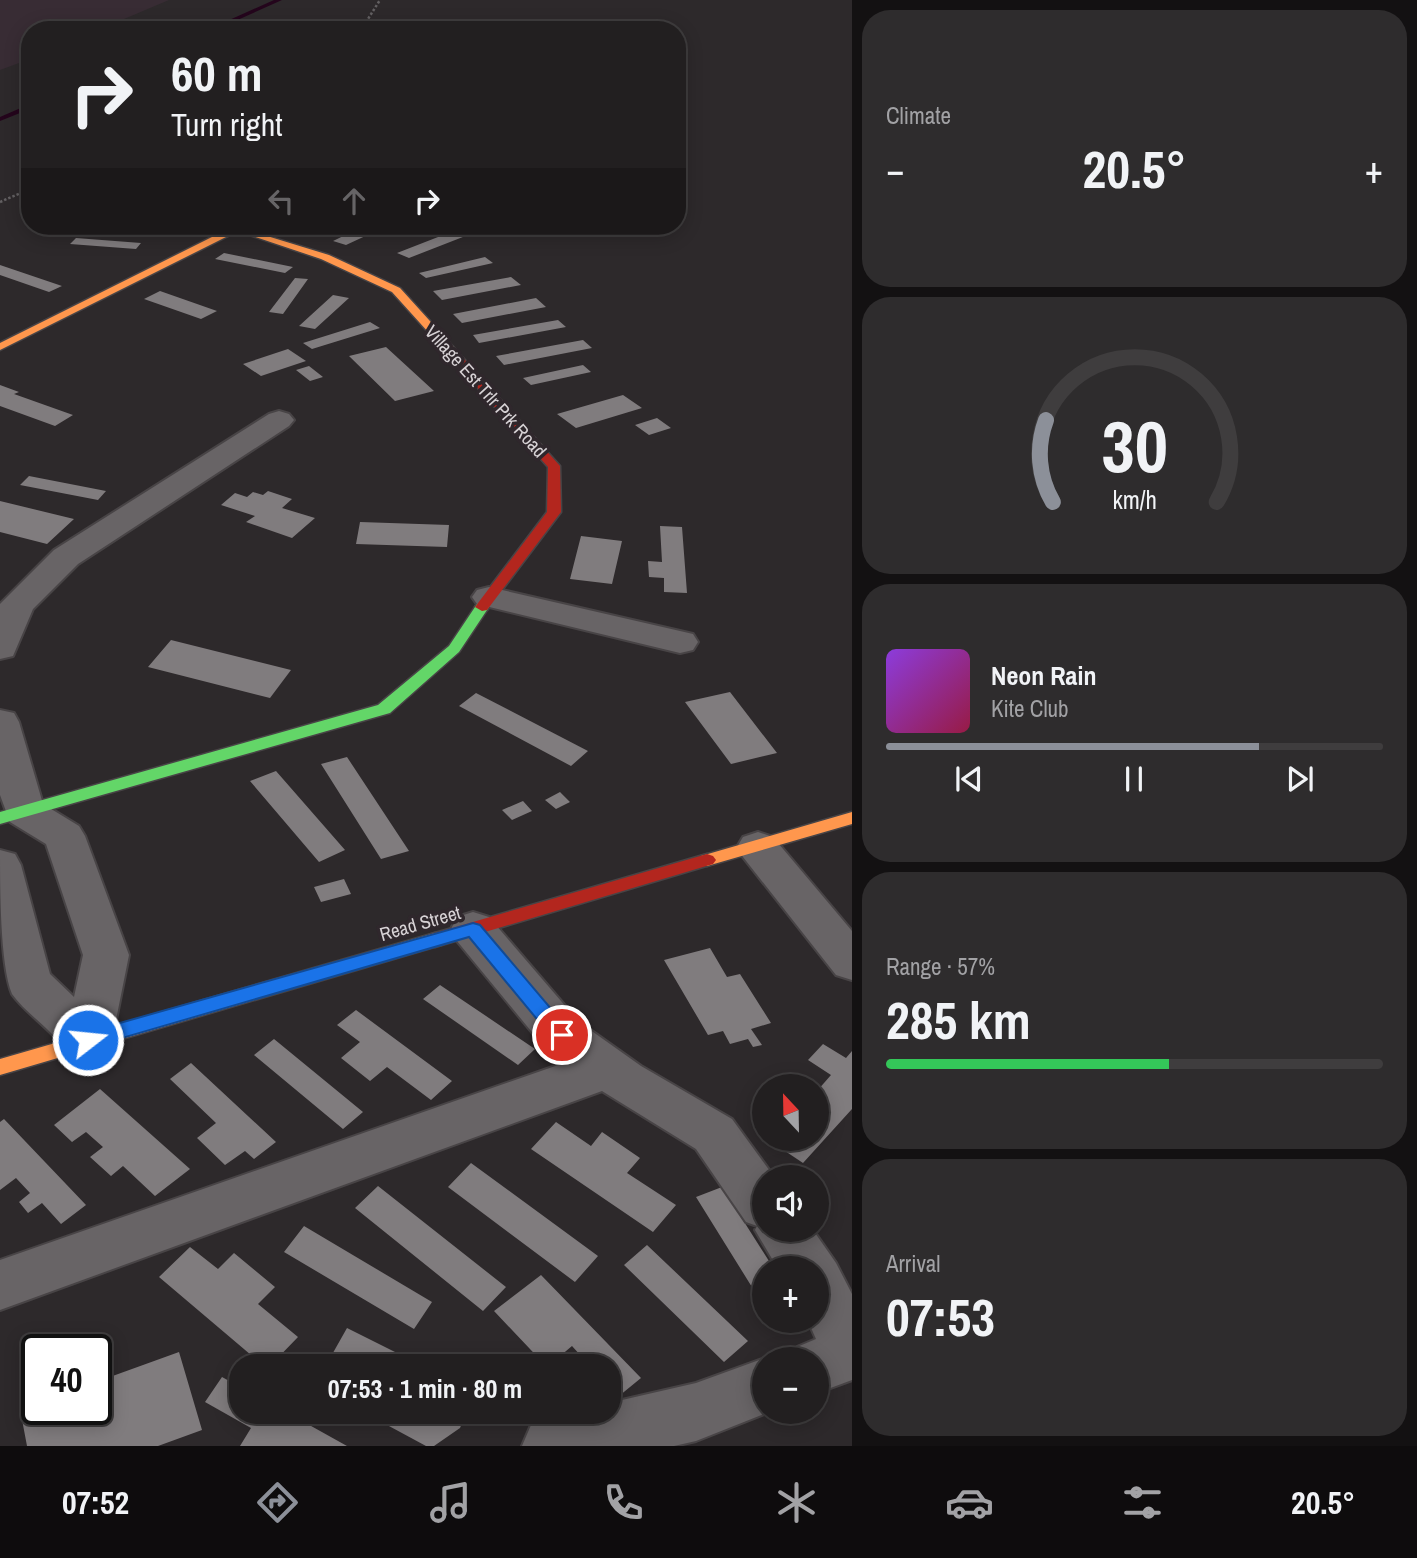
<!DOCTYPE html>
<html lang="en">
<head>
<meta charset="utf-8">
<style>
  body { margin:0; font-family:"Archivo Narrow",sans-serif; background:#2e2c2d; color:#f1f3f6; height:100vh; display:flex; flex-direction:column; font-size:26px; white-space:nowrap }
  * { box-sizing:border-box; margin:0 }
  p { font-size:23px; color:#a2a2a5 }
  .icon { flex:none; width:38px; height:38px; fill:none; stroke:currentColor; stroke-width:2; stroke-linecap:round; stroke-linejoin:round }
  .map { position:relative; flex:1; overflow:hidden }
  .panel { display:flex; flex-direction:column; gap:10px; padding:10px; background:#131112; width:565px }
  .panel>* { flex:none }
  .guide { position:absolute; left:21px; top:21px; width:665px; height:214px; border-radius:28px; box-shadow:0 4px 18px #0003,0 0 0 2px #3f3d3e; background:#221f20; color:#f1f3f6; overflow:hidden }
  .needle { width:46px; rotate:338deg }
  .tools { position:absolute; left:752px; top:1074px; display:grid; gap:14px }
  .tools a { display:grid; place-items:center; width:77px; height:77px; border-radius:50%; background:#221f20; box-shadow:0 4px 18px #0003,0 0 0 2px #3f3d3e; font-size:35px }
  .speed { position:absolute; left:21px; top:1334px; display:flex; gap:14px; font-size:35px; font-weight:700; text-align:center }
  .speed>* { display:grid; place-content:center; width:91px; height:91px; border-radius:50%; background:#221f20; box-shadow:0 4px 18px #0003,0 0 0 2px #3f3d3e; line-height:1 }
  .speed .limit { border:4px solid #111; border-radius:10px; background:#fff; color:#111 }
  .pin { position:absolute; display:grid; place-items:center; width:60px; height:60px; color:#fff; margin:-30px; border:4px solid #fff; border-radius:50%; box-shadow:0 2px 7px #0007 }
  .me { position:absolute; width:77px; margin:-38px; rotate:74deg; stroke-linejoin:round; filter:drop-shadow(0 0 5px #0008) }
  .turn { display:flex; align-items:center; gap:24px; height:147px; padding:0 35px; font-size:32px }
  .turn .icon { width:91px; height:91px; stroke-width:2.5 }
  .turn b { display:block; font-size:49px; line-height:60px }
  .lanes { display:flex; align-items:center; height:66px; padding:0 35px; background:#0003; justify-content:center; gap:35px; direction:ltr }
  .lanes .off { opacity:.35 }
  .big { font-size:52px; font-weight:700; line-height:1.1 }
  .panel .card { flex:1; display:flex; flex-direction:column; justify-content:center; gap:10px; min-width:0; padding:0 24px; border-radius:28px; background:#2e2c2d }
  .panel .dial { align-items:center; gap:0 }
  .dial svg { height:182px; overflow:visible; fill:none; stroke:#3f3d3e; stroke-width:7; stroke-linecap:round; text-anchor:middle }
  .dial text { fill:#f1f3f6; stroke:none }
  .song { display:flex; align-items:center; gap:21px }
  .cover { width:84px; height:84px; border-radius:10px; background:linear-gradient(135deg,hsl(270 70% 55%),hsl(340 70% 35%)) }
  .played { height:7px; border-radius:4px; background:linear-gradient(90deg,#8c9099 75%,#3f3d3e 75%) }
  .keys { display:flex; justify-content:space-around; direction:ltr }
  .heat { display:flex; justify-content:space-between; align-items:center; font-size:38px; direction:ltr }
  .charge { height:10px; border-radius:5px; background:linear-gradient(90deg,#34c759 57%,#3f3d3e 0) }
  .trip { position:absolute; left:229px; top:1354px; width:392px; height:70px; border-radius:28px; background:#221f20; box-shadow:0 4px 18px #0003,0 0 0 2px #3f3d3e; font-weight:700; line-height:70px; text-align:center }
  .menu { display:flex; height:112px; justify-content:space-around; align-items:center; background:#0e0c0d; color:#a2a2a5 }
  .menu .icon { width:49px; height:49px }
  .menu .current { color:#8c9099 }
  .menu b { font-size:32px; color:#f1f3f6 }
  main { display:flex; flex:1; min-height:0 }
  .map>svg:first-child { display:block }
  .built { fill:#382c34 }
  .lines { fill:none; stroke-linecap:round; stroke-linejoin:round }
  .stream { fill:#24051c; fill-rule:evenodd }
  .building { fill:#807c7e }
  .street-casing { stroke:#484446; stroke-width:4 }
  .fast-casing { stroke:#484446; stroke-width:3 }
  .slow-casing { stroke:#484446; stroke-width:3 }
  .jam-casing { stroke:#484446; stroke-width:3 }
  .path { stroke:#636062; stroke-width:2.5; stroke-dasharray:2.5 2; stroke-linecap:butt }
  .street { fill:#686466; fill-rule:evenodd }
  .fast { fill:#63d668; fill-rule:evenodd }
  .slow { fill:#ff974d; fill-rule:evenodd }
  .jam { fill:#b3261e; fill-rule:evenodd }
  .route { fill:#1a73e8; stroke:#114b97; stroke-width:2 }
  .labels { text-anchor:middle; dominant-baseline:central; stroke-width:7; stroke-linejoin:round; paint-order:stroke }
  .street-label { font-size:19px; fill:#d7d2d5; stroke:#2f272c }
</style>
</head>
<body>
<main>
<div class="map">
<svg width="852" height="1446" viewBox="0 0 852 1446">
  <rect width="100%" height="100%" fill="#2d292b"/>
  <path class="built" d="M0,0H169L98,30H30V59L0,70Z"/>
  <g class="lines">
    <path class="stream" d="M274,0H282L215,30H207Z
      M30,104V109L0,121V117Z"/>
  </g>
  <path class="building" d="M364,226H387L346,245L333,241Z
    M456,230L468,235L409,258L397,253Z
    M76,238L141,243L136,249L70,244Z
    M224,253L293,267L285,273L215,259Z
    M485,257L493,263L426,278L419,273Z
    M0,265L62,286L49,292L0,275Z
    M511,277L521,285L442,300L433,291Z
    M295,278L308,279L283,314L269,312Z
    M160,291L217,311L201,319L144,299Z
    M333,295L349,298L315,329L299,326Z
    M536,298L546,307L462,323L453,314Z
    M558,320L566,327L479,343L473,335Z
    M370,322L380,328L312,349L303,343Z
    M583,340L592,348L504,365L496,356Z
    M386,347L434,391L395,401L349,356Z
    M288,349L306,361L261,376L243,364Z
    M583,365L591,372L531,385L523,378Z
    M309,366L323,377L310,381L296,370Z
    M0,385L19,392L14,394L73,415L55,426L0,406Z
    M623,395L642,408L576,428L557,414Z
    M657,418L671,428L649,435L635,425Z
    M29,476L106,491L98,500L20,485Z
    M268,491L292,499L282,508L315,518L292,538L246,522L255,516L221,505L235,493L247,497L253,492L263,495Z
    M0,501L74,519L47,544L0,532Z
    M360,522L449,525L447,547L356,544Z
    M660,526L682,527L687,593L664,592V578L649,577L648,561L662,562Z
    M581,536L622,541L612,584L570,579Z
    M171,640L291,670L270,698L148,667Z
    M730,692L777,753L731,764L685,702Z
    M476,693L588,751L571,766L459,706Z
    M347,757L409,851L381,859L321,764Z
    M276,771L345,850L319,862L250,781Z
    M560,792L570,802L556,809L545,800Z
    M523,801L532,811L512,820L502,810Z
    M344,879L351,894L321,902L314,887Z
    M710,948L727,977L740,974L771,1023L751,1029L762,1045L753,1047L748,1039L730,1044L723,1031L708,1035L664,960Z
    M440,985L535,1049L518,1065L423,999Z
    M356,1010L452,1081L431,1100L387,1067L370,1081L341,1058L360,1042L337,1025Z
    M274,1039L363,1112L343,1129L254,1055Z
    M823,1044L846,1058L852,1051V1109L803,1163L773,1143L777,1139H817V1091L831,1075L808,1060Z
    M191,1063L276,1142L254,1159L245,1151L225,1165L197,1138L216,1123L170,1079Z
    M100,1089L190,1169L155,1196L123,1166L111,1176L90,1157L103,1147L86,1132L72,1142L54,1125Z
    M4,1119L86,1205L61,1224L42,1203L28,1213L19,1202L30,1193L16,1178L0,1190V1122Z
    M556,1122L591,1146L602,1132L640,1158L627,1173L676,1205L653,1232L531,1149Z
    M471,1163L598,1256L575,1282L448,1187Z
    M378,1186L506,1287L483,1311L355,1208Z
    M722,1187L774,1269H765V1308L696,1197Z
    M304,1226L432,1302L414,1329L284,1252Z
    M647,1245L748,1341L724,1362L624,1265Z
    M190,1247L218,1269L234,1253L275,1287L258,1304L298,1337L269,1367H265L159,1277Z
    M541,1275L641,1378L619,1396L609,1385V1367H591L572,1346L547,1367L494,1311Z
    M347,1328L425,1367H325Z
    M179,1352L202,1430L158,1446H27L20,1409L37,1403V1409H96V1382Z
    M222,1377L242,1388V1412H286L347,1446H240L251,1428L205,1402Z
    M363,1412H467L460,1428L434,1446H426Z"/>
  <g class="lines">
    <g class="street-casing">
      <path id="street" d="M279,411L289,414L294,420L289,426L78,564L33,609L13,656L0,659V604L54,550L269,414Z
        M489,587L693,634L698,642L693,650L680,653L477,604L472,597L477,590Z
        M0,710L14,713L19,722L43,804L79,826L85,836L129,955L112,1040L105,1053C76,1063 70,1052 50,1032C38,1020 22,1008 12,994C0,965 0,886 0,850L15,854L21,865L50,974L74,997L83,955L46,844L10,822L0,795Z
        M758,832L773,837L852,931V980L836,975L743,857L737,847L743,837Z
        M473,912L489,917L579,1022L641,1066L732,1119L775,1178H765V1230H813L836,1263L852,1294V1380L817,1393V1360H791L797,1347L816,1339L808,1321H817V1269H778L755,1230L757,1226L746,1222L696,1149L602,1091L0,1310V1260L564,1063L545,1048L457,941L451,929L457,917Z
        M765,1358L769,1360H765V1412H769L696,1441L674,1446H522L531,1425C558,1414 580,1412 609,1412V1403L696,1383Z"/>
    </g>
    <g class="fast-casing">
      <path id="fast" d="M482,603L489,607L459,652L390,713L0,824V812L378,705L449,646L477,604Z"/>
    </g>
    <g class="slow-casing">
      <path id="slow" d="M234,226L329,255L400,288L439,331L429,333L392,292L321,259L238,231L0,350V343Z
        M852,812V824L707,866L701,864L698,860L701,856Z
        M435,933L441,935L444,940L441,945L0,1075V1059Z"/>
    </g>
    <g class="jam-casing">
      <path id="jam" d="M429,329H437L560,466L561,512L487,610L482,611L475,607L547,512L548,467L429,333Z
        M707,854L713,856L716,860L713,864L435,947L429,945L426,940L429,935L435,933Z"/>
    </g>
    <path class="path" d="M361,30L380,0
      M0,202L30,189"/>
    <use href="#street" class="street"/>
    <use href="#fast" class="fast"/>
    <use href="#slow" class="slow"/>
    <use href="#jam" class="jam"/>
  </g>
  <path class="route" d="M473,923L480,925L569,1030L572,1035L569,1041L562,1043L555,1041L469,937L88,1048L81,1046L79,1040L81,1034L88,1032Z"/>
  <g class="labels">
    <g class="street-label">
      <text transform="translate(486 391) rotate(48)">Village Est Trlr Prk Road</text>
      <text transform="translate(420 923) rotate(-16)">Read Street</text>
    </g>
  </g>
</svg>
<div class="tools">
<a><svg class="needle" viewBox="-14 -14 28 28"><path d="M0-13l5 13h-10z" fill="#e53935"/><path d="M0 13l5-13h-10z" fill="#a2a2a5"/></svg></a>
<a><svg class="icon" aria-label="sound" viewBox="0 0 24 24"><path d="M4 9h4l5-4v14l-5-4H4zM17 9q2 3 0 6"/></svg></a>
<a>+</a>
<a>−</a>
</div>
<div class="speed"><div class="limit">40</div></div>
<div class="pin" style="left:562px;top:1035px;background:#d93025"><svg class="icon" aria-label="arrive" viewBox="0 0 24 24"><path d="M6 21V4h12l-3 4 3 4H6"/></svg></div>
<svg class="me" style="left:88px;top:1040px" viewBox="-20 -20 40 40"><circle r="17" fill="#1a73e8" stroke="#fff" stroke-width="3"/><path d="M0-11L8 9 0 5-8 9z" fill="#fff"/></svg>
<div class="trip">07:53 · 1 min · 80 m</div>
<div class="guide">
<div class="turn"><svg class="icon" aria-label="right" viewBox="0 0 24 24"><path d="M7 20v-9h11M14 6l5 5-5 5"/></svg><div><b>60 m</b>Turn right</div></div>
<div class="lanes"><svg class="icon off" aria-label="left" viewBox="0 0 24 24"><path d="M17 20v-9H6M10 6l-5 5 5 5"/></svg><svg class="icon off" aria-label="ahead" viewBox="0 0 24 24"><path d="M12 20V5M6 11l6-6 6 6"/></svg><svg class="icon" aria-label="right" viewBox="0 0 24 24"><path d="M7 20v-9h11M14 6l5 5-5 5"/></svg></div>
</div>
</div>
<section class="panel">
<div class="card"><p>Climate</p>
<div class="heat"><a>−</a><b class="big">20.5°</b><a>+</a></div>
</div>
<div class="card dial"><svg viewBox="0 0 100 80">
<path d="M14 69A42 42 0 1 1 86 69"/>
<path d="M14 69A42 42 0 0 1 11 33" stroke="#8c9099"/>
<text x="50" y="56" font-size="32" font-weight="700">30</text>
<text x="50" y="72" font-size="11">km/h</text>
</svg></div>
<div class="card">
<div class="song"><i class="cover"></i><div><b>Neon Rain</b><p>Kite Club</p></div></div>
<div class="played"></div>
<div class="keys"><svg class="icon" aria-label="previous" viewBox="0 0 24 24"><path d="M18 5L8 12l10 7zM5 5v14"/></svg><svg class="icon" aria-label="pause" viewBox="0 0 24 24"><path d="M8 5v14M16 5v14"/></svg><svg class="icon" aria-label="next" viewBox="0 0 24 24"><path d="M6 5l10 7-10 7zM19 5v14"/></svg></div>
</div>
<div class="card"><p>Range · 57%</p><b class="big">285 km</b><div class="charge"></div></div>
<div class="card"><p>Arrival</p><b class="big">07:53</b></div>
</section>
</main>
<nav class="menu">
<b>07:52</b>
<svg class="icon current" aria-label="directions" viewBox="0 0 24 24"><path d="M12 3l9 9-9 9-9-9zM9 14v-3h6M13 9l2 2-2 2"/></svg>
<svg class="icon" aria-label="music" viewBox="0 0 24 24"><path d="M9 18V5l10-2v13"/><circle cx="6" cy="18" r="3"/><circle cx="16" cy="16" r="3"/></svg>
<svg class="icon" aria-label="phone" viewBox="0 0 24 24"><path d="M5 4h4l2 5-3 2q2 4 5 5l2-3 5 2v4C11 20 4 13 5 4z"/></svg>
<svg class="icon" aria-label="climate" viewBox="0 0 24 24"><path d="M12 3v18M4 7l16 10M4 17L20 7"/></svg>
<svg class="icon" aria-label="car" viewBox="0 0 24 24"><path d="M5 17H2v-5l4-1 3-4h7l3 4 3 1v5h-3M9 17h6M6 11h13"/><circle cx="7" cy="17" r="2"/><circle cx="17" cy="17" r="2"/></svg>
<svg class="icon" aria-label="filters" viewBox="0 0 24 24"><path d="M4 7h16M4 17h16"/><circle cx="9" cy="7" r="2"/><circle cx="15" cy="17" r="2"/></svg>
<b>20.5°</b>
</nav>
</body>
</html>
